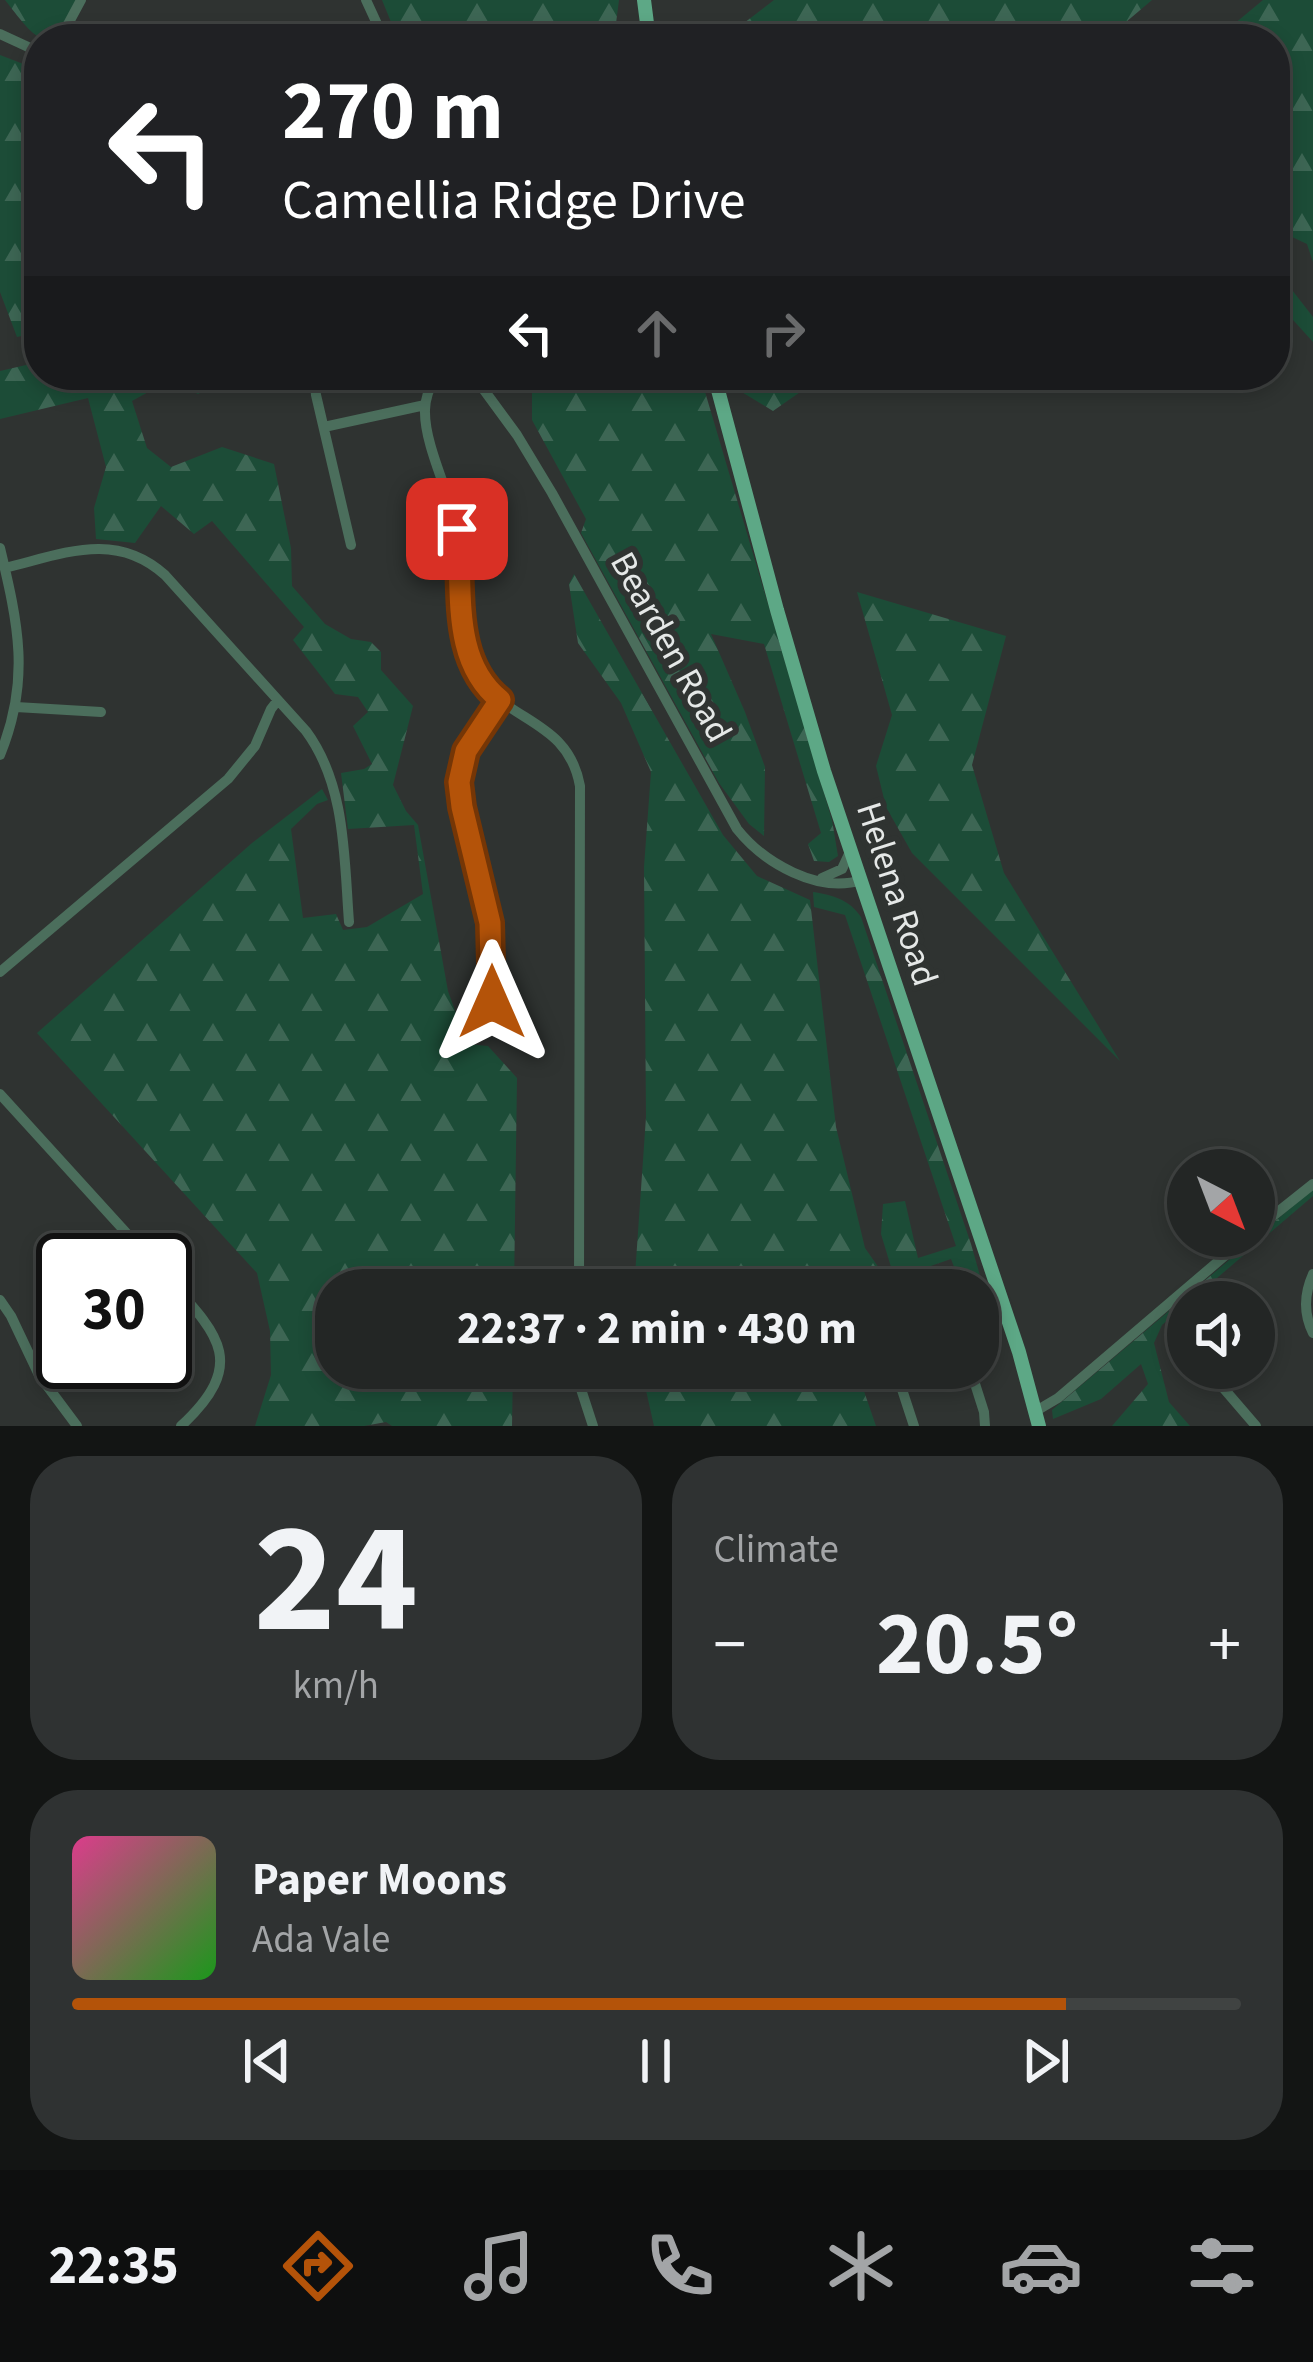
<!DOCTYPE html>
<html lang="en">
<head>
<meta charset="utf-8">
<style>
  body { margin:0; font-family:"Source Sans 3",sans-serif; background:#2f3232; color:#f1f3f6; height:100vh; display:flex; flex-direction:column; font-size:45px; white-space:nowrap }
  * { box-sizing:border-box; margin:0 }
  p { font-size:39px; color:#a3a5a7 }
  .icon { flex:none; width:66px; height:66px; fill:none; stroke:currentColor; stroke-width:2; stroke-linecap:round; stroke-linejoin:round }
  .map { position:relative; height:1426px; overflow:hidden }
  .side { display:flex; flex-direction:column; gap:30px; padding:30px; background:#131514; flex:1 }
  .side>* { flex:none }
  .banner { position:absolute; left:24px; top:24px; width:1266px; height:366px; border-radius:48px; box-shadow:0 6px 18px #0003,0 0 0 3px #404342; background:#202124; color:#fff; overflow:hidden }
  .needle { width:78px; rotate:138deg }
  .controls { position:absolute; left:1167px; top:1149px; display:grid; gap:24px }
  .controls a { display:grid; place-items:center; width:108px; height:108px; border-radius:50%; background:#232625; box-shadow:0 6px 18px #0003,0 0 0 3px #404342; font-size:60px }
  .speed { position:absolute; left:36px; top:1233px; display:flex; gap:24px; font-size:60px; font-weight:700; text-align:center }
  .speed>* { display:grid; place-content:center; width:156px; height:156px; border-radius:50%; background:#232625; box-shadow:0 6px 18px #0003,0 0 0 3px #404342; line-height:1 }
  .speed .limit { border:6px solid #111; border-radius:18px; background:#fff; color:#111 }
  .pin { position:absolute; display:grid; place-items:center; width:102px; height:102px; color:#fff; margin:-51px; border-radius:24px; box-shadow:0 6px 18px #0006 }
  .me { position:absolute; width:132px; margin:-66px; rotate:0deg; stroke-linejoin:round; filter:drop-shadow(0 0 9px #0008) }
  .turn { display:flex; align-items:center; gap:42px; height:252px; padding:0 60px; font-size:54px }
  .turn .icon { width:156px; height:156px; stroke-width:2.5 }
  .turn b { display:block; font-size:84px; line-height:102px }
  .lanes { display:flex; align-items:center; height:114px; padding:0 60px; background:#0003; justify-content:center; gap:60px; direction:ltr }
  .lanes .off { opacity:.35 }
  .big { font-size:90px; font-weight:700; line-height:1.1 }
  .side .widget { flex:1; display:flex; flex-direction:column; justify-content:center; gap:18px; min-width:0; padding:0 42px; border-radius:48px; background:#2f3232 }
  .side .dial { align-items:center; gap:0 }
  .dial b { font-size:156px; line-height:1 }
  .song { display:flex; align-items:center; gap:36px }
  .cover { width:144px; height:144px; border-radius:18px; background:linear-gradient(135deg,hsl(330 70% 55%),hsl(120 70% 35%)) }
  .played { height:12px; border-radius:6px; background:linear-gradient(90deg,#b45309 85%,#404342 85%) }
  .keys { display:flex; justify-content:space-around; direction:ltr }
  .heat { display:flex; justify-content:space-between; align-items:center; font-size:66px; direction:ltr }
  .side .tiles { flex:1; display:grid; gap:30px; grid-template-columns:1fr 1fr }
  .widget:last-child { grid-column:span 2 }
  .trip { position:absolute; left:315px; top:1269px; width:684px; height:120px; border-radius:48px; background:#232625; box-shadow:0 6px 18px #0003,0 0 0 3px #404342; font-weight:700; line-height:120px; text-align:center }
  .tab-bar { display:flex; height:192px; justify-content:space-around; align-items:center; background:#0e0f0f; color:#a3a5a7 }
  .tab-bar .icon { width:84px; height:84px }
  .tab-bar .current { color:#b45309 }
  .tab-bar b { font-size:54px; color:#f1f3f6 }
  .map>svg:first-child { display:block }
  .forest { fill:url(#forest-firs) }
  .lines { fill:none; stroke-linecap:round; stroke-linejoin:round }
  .minor { stroke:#4b6e5c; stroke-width:10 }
  .major { stroke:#5da886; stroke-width:14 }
  .route-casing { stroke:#753606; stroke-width:30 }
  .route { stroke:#b45309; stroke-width:21 }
  .labels { text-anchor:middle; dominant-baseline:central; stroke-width:12; stroke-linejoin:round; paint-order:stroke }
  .street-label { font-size:36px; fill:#e5e8e7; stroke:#2f3331 }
</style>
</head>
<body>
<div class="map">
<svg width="1313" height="1426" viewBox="0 0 1313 1426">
  <defs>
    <pattern id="forest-firs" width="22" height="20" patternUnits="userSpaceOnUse" patternTransform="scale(3)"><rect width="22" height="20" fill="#1c4c37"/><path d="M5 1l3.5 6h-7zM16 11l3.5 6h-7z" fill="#3d6654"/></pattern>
  </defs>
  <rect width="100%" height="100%" fill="#2f3331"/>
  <path class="forest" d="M5,0H78C47,56 40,45 5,0Z
    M382,0H619L614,39H398Z
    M774,0H1152L1106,39H947L939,32L924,39H723Z
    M1263,0H1313V262L1307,244L1275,229V39H1216Z
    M0,55L39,70V332L17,337L0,292Z
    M1275,268L1313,317V342L1275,300Z
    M39,362V375H233L198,394L170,380L132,401L147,448L171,467L222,447L274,464L291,548L292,586L325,624L351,639L371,642L381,652V670L413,706L393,785L406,811L418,825L448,991L467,1044L488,1046L517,1078L514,1290H336V1368H513L512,1426H392L386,1422L364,1426H255L271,1375L270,1331L257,1273L37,1033L252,843L322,789L328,800L317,804L291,829L303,918L336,914L343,930L367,927L423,894L414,825L348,829L341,773L364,769L372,764L353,726L368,712L358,697L335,694L293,640L304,627L212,521L194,534L161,506L135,543L96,539L94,508L106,467L88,398L0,419V371Z
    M532,375H700L832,820L838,856L829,862L814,861L808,844L821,833L764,644L711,634L745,712L765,767L764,836L749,824L719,783L581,533L586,519L532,420Z
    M735,375H815L816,381L773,411L740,391Z
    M574,574L723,835L757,876L810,900L836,1127L865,1248L879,1268L891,1267L881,1234L883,1204L905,1201L918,1258L956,1246L845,915L814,907L813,892C833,895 850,900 861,917L971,1244L981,1279L979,1286L963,1290L951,1259L861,1290H634L646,1117L644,867L651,772L621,703L578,643L569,584Z
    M857,592L1006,636L972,765L1004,873L1120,1061L912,853L886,807L876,766L892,715Z
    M1313,1189V1196L1162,1325L1154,1343L1169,1402L1190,1426H1112L1148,1384L1141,1364L1101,1399L1053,1419L1052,1410Z
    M641,1368H856L876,1426H654Z"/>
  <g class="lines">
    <path class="minor" d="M366,0L384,39
      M0,34L39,52
      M60,39L81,0
      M314,375L316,395L351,545
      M436,375C430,386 425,398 425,410C424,444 449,492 457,527C466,573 451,631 476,674C506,723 568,719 580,786L579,1290
      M473,375L517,435L552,493L737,829C764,863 818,894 862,880
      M324,427L425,405
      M0,548C18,623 31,680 0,755
      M5,568C63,554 115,530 165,575L306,731C346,785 344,857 349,922
      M16,707L101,712
      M822,878L842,869L850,852
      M0,972L228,779L255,746L271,709L278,700
      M483,1024L492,1002V939L484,891L462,807L459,782L466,751L500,700
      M0,1094L151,1260
      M1254,1231L1313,1184
      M1313,1274C1304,1294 1303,1313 1313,1333
      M165,1276C217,1333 250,1362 181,1426
      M978,1296L998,1288
      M0,1300L11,1316L39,1375L77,1426
      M579,1368V1383L593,1426
      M895,1368L914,1426
      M970,1368L984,1412L985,1426
      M1213,1368L1219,1383L1256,1426
      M1036,1411L1058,1398L1248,1236"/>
    <path class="major" d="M644,0L649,39
      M714,375L777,610L824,771L1019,1352L1039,1426"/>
  </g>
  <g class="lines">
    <g class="route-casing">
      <path id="route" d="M457,529C464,586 449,659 500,700L466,751L459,782L462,807L490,923L492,1002"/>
    </g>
    <use href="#route" class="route"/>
  </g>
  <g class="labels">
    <g class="street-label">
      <text transform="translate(671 647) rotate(61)">Bearden Road</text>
      <text transform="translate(897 894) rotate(72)">Helena Road</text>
    </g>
  </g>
</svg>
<div class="controls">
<a><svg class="needle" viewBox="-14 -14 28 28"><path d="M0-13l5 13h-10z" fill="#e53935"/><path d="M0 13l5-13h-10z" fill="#a3a5a7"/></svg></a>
<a><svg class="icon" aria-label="sound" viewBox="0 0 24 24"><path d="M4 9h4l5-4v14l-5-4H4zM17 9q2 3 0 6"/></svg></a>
</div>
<div class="speed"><div class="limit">30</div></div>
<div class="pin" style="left:457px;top:529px;background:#d93025"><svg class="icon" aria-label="arrive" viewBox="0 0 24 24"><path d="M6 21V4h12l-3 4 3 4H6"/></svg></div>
<svg class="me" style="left:492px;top:1002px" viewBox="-20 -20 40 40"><path d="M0-17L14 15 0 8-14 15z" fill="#b45309" stroke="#fff" stroke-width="4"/></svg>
<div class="trip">22:37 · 2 min · 430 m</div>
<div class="banner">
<div class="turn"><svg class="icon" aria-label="left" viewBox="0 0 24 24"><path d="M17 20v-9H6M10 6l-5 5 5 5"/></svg><div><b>270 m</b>Camellia Ridge Drive</div></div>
<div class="lanes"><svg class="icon" aria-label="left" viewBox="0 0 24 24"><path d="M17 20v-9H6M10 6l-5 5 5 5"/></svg><svg class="icon off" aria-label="ahead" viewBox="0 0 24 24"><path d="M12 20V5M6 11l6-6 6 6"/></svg><svg class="icon off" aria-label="right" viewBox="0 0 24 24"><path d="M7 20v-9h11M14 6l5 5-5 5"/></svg></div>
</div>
</div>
<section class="side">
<div class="tiles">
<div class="widget dial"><b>24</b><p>km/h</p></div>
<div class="widget"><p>Climate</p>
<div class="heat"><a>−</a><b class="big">20.5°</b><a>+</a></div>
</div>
<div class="widget">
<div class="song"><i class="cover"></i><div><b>Paper Moons</b><p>Ada Vale</p></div></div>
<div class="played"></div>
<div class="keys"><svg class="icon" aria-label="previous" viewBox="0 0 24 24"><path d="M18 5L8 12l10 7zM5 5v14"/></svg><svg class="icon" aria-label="pause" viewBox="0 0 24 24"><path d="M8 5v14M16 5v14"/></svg><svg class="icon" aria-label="next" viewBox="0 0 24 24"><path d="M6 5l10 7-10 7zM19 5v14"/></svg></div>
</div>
</div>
</section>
<nav class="tab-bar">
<b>22:35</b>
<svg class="icon current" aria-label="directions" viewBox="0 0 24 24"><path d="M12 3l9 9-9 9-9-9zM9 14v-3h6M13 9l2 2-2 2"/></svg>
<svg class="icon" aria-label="music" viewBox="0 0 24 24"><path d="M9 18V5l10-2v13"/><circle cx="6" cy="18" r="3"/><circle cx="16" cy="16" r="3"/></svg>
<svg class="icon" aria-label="phone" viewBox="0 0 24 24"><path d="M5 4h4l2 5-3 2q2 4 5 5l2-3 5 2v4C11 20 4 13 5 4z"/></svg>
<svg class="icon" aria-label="climate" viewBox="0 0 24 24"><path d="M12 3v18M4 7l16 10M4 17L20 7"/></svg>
<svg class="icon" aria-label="car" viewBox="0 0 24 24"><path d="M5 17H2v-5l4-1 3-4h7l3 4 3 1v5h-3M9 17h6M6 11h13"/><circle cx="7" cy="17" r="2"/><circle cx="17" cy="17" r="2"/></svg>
<svg class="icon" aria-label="filters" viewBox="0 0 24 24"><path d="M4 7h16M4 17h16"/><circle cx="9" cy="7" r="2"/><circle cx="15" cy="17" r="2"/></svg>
</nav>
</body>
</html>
